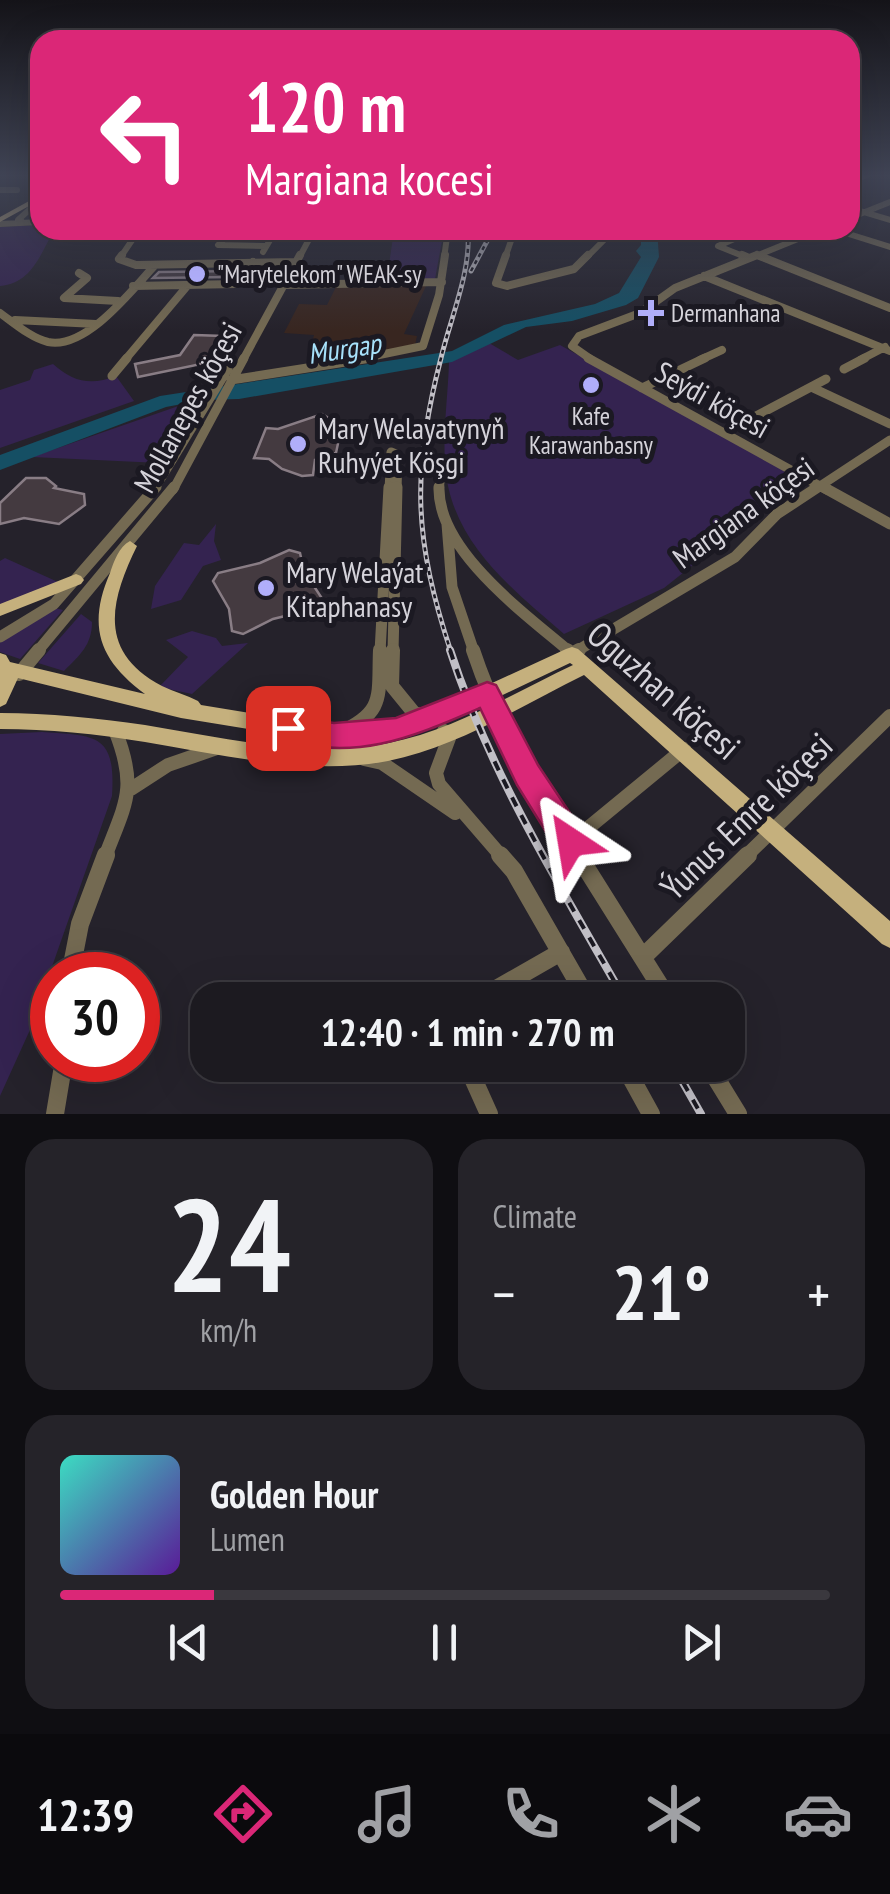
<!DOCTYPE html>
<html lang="en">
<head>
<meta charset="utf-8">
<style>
  body { margin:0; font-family:"PT Sans Narrow",sans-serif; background:#252329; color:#f1f3f6; height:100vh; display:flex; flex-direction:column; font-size:38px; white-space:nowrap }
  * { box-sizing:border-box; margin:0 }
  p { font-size:32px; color:#a0a1a5 }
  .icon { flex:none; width:55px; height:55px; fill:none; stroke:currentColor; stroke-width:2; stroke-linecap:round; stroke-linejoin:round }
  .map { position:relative; height:1114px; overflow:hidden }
  .side { display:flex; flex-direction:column; gap:25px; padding:25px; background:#0f0e12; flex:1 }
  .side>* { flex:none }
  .hud { position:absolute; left:30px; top:30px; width:830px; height:210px; border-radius:30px; box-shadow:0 10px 40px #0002,0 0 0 2px #3a383e; background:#db2777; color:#fff; overflow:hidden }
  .speed { position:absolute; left:30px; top:952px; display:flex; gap:20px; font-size:50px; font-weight:700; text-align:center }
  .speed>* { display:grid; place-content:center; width:130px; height:130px; border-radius:50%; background:#1c1a20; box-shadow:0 10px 40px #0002,0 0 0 2px #3a383e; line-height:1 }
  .speed .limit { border:15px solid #d22; background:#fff; color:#111 }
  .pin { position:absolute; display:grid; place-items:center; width:85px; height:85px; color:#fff; margin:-42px; border-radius:20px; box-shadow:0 5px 15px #0006 }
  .me { position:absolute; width:110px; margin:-55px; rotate:327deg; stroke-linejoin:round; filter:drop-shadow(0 0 8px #0008) }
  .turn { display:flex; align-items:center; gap:35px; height:210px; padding:0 50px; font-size:45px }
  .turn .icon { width:130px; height:130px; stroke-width:2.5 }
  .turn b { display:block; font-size:70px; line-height:85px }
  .big { font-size:75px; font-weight:800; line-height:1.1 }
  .side .card { flex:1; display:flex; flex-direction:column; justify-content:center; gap:15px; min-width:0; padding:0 35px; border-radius:30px; background:#252329 }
  .side .dial { align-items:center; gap:0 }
  .dial b { font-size:130px; line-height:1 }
  .song { display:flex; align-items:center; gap:30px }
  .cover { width:120px; height:120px; border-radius:15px; background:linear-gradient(135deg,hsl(170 70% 55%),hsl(270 70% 35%)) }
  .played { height:10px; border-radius:5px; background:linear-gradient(90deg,#db2777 20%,#3a383e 20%) }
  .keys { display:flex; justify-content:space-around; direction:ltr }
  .heat { display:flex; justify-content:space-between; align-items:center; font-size:55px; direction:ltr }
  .side .tiles { flex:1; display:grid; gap:25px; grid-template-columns:1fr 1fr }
  .card:last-child { grid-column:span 2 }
  .trip { position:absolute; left:190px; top:982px; width:555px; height:100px; border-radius:30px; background:#1c1a20; box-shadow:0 10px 40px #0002,0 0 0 2px #3a383e; font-weight:800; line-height:100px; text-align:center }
  .dock { display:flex; height:160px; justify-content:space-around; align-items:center; background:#0b0a0d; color:#a0a1a5 }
  .dock .icon { width:70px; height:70px }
  .dock .selected { color:#db2777 }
  .dock b { font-size:45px; color:#f1f3f6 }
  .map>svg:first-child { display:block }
  .commercial { fill:#382620 }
  .green { fill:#342350 }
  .water { fill:#154f64 }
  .building { fill:#443a40; stroke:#897d85; stroke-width:2.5 }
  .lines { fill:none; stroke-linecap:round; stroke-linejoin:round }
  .minor-far5 { stroke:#746a52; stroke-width:6 }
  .minor-far4 { stroke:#746a52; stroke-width:8 }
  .minor-far3 { stroke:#746a52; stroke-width:9 }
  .minor-far2 { stroke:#746a52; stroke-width:11 }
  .minor-far1 { stroke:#746a52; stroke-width:14 }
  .minor { stroke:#746a52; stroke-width:18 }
  .major { fill:#c5b07d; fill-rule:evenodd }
  .rail-far1-casing { stroke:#c1bfc6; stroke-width:5 }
  .rail-casing { stroke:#c1bfc6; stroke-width:8 }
  .rail-far1 { stroke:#1b1922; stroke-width:2.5; stroke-dasharray:4; stroke-linecap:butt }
  .rail { stroke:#1b1922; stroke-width:4; stroke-dasharray:10; stroke-linecap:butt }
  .route { fill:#db2777; stroke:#8e194d; stroke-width:2.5 }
  .poi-dot { fill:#b0aefa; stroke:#1b1922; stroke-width:4 }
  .labels { text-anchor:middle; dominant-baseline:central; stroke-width:10; stroke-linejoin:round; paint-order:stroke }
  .far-poi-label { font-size:25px; fill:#d5d3da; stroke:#1b1922; text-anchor:start }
  .far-water-label { font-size:28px; font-style:italic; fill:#a7e1fa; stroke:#1b1922 }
  .street-label { font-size:30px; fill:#d5d3da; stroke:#1b1922 }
  .poi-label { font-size:30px; fill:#d5d3da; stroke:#1b1922; text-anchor:start }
  .near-street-label { font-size:35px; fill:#d5d3da; stroke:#1b1922 }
</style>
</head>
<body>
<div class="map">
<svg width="890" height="1114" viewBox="0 0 890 1114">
  <rect width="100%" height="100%" fill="#25222b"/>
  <path class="commercial" d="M426,286L404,334L417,336L415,345L350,359L309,355L314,335L284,333L299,304L327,305L336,287Z"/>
  <path class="green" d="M40,225V230H54C40,255 32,283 0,286V227Z
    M394,230H444L435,279H387Z
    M489,343L518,360L560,345L795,476L761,511L664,588L564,634C516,592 462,551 448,486C440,451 448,399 449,362Z
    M53,364C73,382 91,386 116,376L134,401L0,448V390L30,380L34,370Z
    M190,402L200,404L169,458L160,463L32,457Z
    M216,524L214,541L221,560L203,566L181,600L151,609L155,586L184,543L199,545Z
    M5,558L58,582L0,607V561Z
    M55,608L63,610L20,659L0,652V642Z
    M81,614L92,622C92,645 80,655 64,671L38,663Z
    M192,631L216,638L222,646L248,643L192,694L159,687L188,657L166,640Z
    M42,732C96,736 116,733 112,796L29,1032L0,1096V734Z"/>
  <path class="water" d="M641,230H657L659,257L638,298L626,305L572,321L526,327L452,362L239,399L203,400L166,407L0,470V455L160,396L452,351L504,325L595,304L619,293L641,257L636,251L641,245Z"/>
  <path class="building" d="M237,271L232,277L153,278L159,272Z
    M194,335L223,336L211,362L138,377L135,364L180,355Z
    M322,414L327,417L322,429H334L333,433L340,434L336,453L329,454L328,459L315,460L313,475L302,476L282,469L269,459L254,458L266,428L278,429Z
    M26,478H46L56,486L54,488L84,494L85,505L59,524L24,518L0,524V503Z
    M289,550L300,553L304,571L323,600L318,608L273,619L243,634L232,631L229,609L213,581L218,573L260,563Z"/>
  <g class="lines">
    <path class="minor-far5" d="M850,181L867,175
      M0,190H17
      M850,208L890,220
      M850,218L890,202
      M22,222L18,220L40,200
      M0,224L40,222
      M836,230L890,247
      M226,237L218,245L266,246
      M263,252L276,230
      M756,255L763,258
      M120,258L139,230
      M299,258L314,230
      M444,258L448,230
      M505,258L513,235H549L556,230
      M586,258L614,230
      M748,258L718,246L755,230
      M751,258L820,230"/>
    <path class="minor-far4" d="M122,255L119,259L136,265L294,262
      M506,255L496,283L507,286L574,269L588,255
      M742,255L749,258
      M757,255L890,308
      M79,273L87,278L64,298L118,301
      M704,276L890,351
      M282,285L442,282
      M133,286L236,284L253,262
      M0,313C14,323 31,338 48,342C86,350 132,290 155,265
      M15,320L96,324
      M125,360L188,285
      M243,360L300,255
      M355,360L423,346L439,295L445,255
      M592,360L572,346L579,336L640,313L675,288L757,255
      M700,360L722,350
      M860,360L885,347"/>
    <path class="minor-far3" d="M588,358L827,490
      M844,369L865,358
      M112,376L127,358
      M231,380L371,358
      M811,387L890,424
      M642,388L705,358
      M724,433L826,379
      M154,490L228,369
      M173,490L244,358
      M389,490L391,452L398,455L397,490
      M439,490L442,467
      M814,490L890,440"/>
    <path class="minor-far2" d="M439,487C437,551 527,615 570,652
      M823,487L890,524
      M447,524L452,587L474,652
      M0,637L54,604L156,487
      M37,652L174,487
      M380,652L389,487
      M393,652L397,487
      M575,652L735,557L777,514L818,487"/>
    <path class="minor-far1" d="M393,650L392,686L414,713L433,717
      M473,650C498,726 538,790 580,857
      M567,650L572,654L579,650
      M19,674L39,650
      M444,731L449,738L436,773L439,784L502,857
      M339,733C386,712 378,696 380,650
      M364,759L382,763L455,813
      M131,789L168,765L217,748
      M571,842L684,749
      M105,857C126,802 138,788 115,730
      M745,857L890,716"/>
    <path class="minor" d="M500,855L514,871L588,1000
      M578,855L669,1000
      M643,957L748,855
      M70,975L80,924L106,855
      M477,1000L561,952
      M467,1065L489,1114
      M624,1065L651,1114
      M708,1065L738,1114
      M55,1114L64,1060"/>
    <path class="major" d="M40,195V200L0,222V217Z
      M130,541L137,546C110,601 97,652 162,686C174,692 187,695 198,701L201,705L334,727H372L431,711L566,649L572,647L578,649L890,921V948L882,944L584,675C521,706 458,747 388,761C308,776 223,755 145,742C96,734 49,729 0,729V713C49,713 97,718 145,725C224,738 310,759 389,743C454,730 514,693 573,665L570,663L442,724L372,743H334L181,718L18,678L6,704L0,707V653L6,655L10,662L145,694C99,660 87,626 110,573C114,561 119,547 130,541Z
      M76,574L81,576L84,580L81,584L0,616V604Z"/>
    <g class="rail-far1-casing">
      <path id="rail-far1" d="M471,271L493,230
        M451,652C414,540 411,473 441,358C451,316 471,273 468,230"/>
    </g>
    <g class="rail-casing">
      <path id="rail" d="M450,650C490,774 561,887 625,1000
        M673,1065L701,1114"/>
    </g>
    <use href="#rail-far1" class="rail-far1"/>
    <use href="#rail" class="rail"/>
  </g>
  <linearGradient id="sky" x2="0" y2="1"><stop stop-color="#141318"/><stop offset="0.53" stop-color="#404455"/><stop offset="1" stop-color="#404455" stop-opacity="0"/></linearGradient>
  <rect width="890" height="331" fill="url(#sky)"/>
  <path class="route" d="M487,682L496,685L538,765L582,831L587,842L582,853L571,858L559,853L517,785L480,708C413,737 352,764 277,737L273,728L277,720L288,716L334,723L396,718Z"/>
  <g class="poi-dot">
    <circle cx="197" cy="274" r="10"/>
    <path d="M646 298h10v10h10v10h-10v10h-10v-10h-10v-10h10z"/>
    <circle cx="591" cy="385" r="10"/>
    <circle cx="298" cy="444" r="10"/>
    <circle cx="266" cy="588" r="10"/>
  </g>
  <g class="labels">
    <g class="far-poi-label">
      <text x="217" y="274">"Marytelekom" WEAK-sy</text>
      <text x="671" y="313">Dermanhana</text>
      <text x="591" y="416" text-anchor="middle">Kafe<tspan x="591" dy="29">Karawanbasny</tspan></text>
    </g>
    <g class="far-water-label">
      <text transform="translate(344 348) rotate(-9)">Murgap</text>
    </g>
    <g class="street-label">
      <text transform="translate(713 399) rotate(29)">Seýdi köçesi</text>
      <text transform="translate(187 407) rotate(-61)">Mollanepes köçesi</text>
      <text transform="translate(743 512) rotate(-36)">Margiana köçesi</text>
    </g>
    <g class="poi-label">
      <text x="318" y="427">Mary Welayatynyň<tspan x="318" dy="34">Ruhyýet Köşgi</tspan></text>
      <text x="286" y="571">Mary Welaýat<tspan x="286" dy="34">Kitaphanasy</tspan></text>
    </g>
    <g class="near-street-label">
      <text transform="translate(664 690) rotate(41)">Oguzhan köçesi</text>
      <text transform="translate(746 816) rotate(-44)">Ýunus Emre köçesi</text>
    </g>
  </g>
</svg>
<div class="speed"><div class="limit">30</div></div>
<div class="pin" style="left:288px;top:728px;background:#d93025"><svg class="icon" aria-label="arrive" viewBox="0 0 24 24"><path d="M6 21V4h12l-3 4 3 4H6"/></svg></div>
<svg class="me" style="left:571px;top:842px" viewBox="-20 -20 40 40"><path d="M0-17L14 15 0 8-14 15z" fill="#db2777" stroke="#fff" stroke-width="4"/></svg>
<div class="trip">12:40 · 1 min · 270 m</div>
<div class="hud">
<div class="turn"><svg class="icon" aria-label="left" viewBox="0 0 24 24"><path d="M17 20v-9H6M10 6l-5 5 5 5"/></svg><div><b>120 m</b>Margiana kocesi</div></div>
</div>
</div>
<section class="side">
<div class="tiles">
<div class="card dial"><b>24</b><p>km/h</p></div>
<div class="card"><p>Climate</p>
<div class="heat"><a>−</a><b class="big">21°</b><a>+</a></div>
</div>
<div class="card">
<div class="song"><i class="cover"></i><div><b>Golden Hour</b><p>Lumen</p></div></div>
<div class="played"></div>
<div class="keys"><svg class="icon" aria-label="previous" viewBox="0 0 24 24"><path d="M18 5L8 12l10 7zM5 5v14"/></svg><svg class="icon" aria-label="pause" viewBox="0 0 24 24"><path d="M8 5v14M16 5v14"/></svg><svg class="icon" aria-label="next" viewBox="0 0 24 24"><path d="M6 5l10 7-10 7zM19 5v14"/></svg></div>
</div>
</div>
</section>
<nav class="dock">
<b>12:39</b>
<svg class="icon selected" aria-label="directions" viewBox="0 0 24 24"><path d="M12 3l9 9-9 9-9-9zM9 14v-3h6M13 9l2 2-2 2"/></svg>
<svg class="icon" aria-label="music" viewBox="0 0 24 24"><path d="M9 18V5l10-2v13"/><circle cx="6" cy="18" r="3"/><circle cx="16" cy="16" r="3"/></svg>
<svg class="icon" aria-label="phone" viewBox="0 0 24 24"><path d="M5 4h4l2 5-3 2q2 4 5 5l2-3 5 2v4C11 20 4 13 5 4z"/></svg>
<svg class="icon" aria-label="climate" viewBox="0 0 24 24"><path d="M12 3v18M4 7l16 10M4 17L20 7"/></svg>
<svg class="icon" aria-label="car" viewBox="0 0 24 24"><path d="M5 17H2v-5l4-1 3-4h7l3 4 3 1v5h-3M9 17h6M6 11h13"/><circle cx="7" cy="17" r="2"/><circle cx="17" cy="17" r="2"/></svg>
</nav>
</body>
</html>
